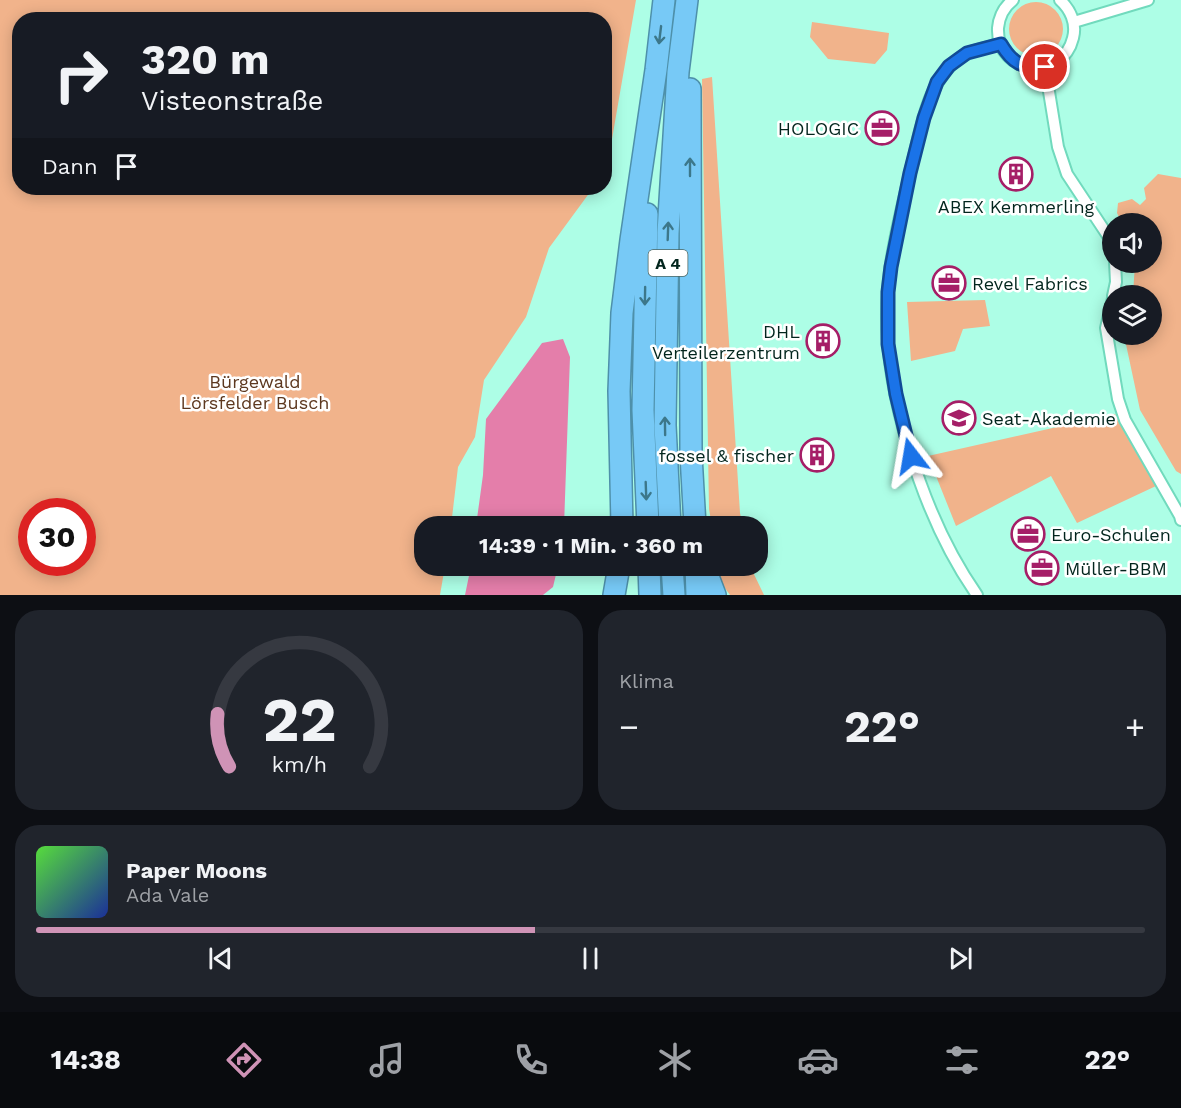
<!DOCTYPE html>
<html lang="de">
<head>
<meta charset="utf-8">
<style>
  body { margin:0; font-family:"Work Sans",sans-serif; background:#20242c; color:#f1f3f6; height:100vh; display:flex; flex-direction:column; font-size:22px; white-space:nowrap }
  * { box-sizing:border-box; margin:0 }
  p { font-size:20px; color:#9ea1a6 }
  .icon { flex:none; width:33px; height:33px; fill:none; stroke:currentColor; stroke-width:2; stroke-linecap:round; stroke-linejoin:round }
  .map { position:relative; height:595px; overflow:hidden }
  .side { display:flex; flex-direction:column; gap:15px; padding:15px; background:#0d0f14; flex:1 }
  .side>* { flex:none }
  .guide { position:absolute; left:12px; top:12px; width:600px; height:183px; border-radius:24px; box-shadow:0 3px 15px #0003; background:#171b24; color:#f1f3f6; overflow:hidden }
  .fabs { position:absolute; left:1102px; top:213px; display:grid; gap:12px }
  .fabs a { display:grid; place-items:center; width:60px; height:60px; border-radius:50%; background:#171b24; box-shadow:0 3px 15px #0003; font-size:30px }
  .speed { position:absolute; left:18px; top:498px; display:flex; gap:12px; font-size:30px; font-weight:700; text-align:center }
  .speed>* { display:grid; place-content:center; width:78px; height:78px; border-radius:50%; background:#171b24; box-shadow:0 3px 15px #0003; line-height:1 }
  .speed .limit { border:9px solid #d22; background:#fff; color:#111 }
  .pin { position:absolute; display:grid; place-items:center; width:51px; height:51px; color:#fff; margin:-26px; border:3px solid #fff; border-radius:50%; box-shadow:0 2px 6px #0007 }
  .me { position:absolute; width:66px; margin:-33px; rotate:346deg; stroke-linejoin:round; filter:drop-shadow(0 0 4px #0008) }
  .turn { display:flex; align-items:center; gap:21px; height:126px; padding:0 30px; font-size:27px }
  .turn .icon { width:78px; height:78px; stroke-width:2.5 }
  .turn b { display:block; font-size:42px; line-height:51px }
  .then { display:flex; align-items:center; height:57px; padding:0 30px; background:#0003; gap:12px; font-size:22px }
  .big { font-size:45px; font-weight:700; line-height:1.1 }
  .side .widget { flex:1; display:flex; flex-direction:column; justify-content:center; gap:9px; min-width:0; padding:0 21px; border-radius:24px; background:#20242c }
  .side .dial { align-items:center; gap:0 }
  .dial svg { height:156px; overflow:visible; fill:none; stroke:#363941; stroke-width:7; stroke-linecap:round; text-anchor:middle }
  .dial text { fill:#f1f3f6; stroke:none }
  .song { display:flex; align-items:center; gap:18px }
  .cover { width:72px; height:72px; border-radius:9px; background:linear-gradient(135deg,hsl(110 70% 55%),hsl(230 70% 35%)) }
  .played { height:6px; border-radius:3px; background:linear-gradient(90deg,#cf93b6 45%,#363941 45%) }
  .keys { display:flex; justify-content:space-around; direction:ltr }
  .heat { display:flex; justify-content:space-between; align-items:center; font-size:33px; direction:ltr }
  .side .tiles { flex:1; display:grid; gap:15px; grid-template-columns:1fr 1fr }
  .widget:last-child { grid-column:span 2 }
  .trip { position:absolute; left:414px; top:516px; width:354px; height:60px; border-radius:24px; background:#171b24; box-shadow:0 3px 15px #0003; font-weight:700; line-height:60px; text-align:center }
  .menu { display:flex; height:96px; justify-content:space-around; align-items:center; background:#090b0e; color:#9ea1a6 }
  .menu .icon { width:42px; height:42px }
  .menu .on { color:#cf93b6 }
  .menu b { font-size:27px; color:#f1f3f6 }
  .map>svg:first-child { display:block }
  .green { fill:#f1b38b; fill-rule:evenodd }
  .water { fill:#e47eaa }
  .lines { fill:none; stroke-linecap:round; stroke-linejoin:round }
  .street-casing { stroke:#71dabd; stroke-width:14 }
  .highway-casing { stroke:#4e90aa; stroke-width:24 }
  .street { stroke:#fff; stroke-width:10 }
  .highway { stroke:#77c9f6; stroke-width:21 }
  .oneway { stroke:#3c778a }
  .route-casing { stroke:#114b97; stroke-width:15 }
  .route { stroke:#1a73e8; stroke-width:10 }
  .labels { text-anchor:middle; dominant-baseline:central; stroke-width:5; stroke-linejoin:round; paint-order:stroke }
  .shield { fill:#fff; stroke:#4e6661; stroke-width:1.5 }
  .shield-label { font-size:16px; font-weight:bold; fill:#02251d }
  .poi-label { font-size:18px; fill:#02251d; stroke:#fff; text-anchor:start }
  .park-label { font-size:18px; fill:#5d381f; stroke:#fff }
</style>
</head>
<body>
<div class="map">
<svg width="1181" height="595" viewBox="0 0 1181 595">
  <rect width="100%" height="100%" fill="#adfee6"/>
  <path class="green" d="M0,0H636L607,168L605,172L604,20H20V188H593L549,248L526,317L484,380L475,437L458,467L451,526H424V566H445L440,595H0ZM32,512H82V562H32Z
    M1009 29a27 27 0 1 1 54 0a27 27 0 1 1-54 0Z
    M812,22L889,33L887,50L875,64L828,59L810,37Z
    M712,77L740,513L743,526H712L709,509L702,79Z
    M1158,174L1181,178V474L1176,471L1140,410L1124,335L1152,334V296L1133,295L1135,263L1152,262V224L1122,223L1117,213L1118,203L1132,199L1140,205L1146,199L1144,188Z
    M985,300L990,326L963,329L955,351L911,361L907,302Z
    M1115,414L1126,435L1156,486L1077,523L1051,476L956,526L928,456Z
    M717,566H750L764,595H730L719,580Z"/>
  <path class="water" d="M563,339L570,357L564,526H476L483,475L486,419L542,343Z
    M471,566H558L553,587L543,595H465Z"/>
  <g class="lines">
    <g class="street-casing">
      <path id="street" d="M1013,0C1004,7 999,17 998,28C996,74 1062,83 1073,38C1077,23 1070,9 1060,0
        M1074,22L1148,0
        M1045,67L1058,147L1067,174L1112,242L1113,250
        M1113,296L1116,282L1115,262
        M1113,298L1106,328L1118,399L1125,420L1180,516L1181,520
        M977,595C923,518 880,385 888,290C891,250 902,209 911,169C921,130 927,75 966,54C976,49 990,47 1001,44"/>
    </g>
    <g class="highway-casing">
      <path id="highway" d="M690,89L691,455L695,526
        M647,214L643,410L648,526
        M622,526L619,391L622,313L631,240L656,70L664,0
        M670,526L665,425L668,233L678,72L687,0
        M649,566L650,595
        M672,566L674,595
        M696,566L697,595
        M704,566L715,595
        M614,595L619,566"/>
    </g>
    <use href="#street" class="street"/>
    <use href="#highway" class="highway"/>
  </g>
  <defs><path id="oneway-shaft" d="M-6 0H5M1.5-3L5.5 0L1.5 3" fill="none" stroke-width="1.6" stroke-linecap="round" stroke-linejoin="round" transform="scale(1.5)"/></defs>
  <g class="oneway">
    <use href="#oneway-shaft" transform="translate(660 35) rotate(97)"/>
    <use href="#oneway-shaft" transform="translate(690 167) rotate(-90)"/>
    <use href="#oneway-shaft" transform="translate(668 231) rotate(-88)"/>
    <use href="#oneway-shaft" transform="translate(645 296) rotate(91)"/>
    <use href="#oneway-shaft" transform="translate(665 426) rotate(-91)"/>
    <use href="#oneway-shaft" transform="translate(646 491) rotate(88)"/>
  </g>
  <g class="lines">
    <g class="route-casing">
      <path id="route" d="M911,456L896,394L888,344V292L891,267L910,173L924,118L937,82L949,66L967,53L1001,44C1012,63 1023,69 1045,67"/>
    </g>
    <use href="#route" class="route"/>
  </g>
  <defs>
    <g id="office-ring" transform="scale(1.725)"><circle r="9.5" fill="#fff" stroke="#a51e67" stroke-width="1.5"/><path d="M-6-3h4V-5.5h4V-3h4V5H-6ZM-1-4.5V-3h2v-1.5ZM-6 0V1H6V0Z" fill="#a51e67"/></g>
    <g id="building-ring" transform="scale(1.725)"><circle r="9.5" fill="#fff" stroke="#a51e67" stroke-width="1.5"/><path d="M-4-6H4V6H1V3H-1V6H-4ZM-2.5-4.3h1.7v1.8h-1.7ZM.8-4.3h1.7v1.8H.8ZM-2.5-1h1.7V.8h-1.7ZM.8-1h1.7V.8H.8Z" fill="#a51e67"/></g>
    <g id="school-ring" transform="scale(1.725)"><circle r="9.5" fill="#fff" stroke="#a51e67" stroke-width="1.5"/><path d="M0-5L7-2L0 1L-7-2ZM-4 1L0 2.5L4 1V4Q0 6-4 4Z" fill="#a51e67"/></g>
  </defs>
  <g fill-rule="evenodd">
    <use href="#office-ring" x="882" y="128"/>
    <use href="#building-ring" x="1016" y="174"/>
    <use href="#office-ring" x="949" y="283"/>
    <use href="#building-ring" x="823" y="341"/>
    <use href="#school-ring" x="959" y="418"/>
    <use href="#building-ring" x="817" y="455"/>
    <use href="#office-ring" x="1028" y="534"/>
    <use href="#office-ring" x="1042" y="568"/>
  </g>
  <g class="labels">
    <rect class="shield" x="648.5" y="250" width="39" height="26" rx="4.5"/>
    <g class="shield-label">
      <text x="668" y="263">A 4</text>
    </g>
    <g class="poi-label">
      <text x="859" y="128" text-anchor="end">HOLOGIC</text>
      <text x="1016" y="206" text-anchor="middle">ABEX Kemmerling</text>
      <text x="972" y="283">Revel Fabrics</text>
      <text x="800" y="331" text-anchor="end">DHL<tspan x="800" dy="21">Verteilerzentrum</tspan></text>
      <text x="982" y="418">Seat-Akademie</text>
      <text x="794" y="455" text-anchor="end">fossel &amp; fischer</text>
      <text x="1051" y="534">Euro-Schulen</text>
      <text x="1065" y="568">Müller-BBM</text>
    </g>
    <g class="park-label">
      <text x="255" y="381">Bürgewald<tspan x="255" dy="21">Lörsfelder Busch</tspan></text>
    </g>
  </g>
</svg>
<div class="fabs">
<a><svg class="icon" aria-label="sound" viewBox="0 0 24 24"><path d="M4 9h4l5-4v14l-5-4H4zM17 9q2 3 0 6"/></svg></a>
<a><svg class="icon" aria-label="layers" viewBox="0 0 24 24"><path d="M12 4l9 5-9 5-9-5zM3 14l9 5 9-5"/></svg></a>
</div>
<div class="speed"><div class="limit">30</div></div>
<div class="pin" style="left:1045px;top:67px;background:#d93025"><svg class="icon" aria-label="arrive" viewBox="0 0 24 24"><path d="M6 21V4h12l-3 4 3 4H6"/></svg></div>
<svg class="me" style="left:911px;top:456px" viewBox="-20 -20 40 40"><path d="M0-17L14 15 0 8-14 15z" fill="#1a73e8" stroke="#fff" stroke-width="4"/></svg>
<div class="trip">14:39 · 1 Min. · 360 m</div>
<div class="guide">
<div class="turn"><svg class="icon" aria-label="right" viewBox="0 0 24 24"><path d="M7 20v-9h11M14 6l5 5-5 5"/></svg><div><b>320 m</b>Visteonstraße</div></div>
<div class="then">Dann<svg class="icon" aria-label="arrive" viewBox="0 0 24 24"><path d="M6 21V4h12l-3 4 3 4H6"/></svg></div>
</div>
</div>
<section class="side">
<div class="tiles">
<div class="widget dial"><svg viewBox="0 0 100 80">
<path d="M14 69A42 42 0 1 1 86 69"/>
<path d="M14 69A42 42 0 0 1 8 42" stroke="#cf93b6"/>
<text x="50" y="56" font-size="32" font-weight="700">22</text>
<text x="50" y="72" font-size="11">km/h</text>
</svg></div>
<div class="widget"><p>Klima</p>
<div class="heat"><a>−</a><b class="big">22°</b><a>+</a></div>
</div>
<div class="widget">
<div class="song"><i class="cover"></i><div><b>Paper Moons</b><p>Ada Vale</p></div></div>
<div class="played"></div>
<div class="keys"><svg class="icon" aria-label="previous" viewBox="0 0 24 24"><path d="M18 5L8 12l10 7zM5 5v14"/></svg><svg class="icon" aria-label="pause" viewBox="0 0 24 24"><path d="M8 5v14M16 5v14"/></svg><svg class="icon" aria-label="next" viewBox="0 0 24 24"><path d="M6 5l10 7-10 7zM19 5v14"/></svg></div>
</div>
</div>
</section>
<nav class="menu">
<b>14:38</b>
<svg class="icon on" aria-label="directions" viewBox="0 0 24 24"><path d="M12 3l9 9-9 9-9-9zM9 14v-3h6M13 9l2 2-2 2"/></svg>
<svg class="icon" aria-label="music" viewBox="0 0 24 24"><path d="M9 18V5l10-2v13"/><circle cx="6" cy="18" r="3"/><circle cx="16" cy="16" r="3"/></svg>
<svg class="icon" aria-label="phone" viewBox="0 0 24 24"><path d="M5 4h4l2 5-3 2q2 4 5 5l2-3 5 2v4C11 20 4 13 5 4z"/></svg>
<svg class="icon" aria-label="climate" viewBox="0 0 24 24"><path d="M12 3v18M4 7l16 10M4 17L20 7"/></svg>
<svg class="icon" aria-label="car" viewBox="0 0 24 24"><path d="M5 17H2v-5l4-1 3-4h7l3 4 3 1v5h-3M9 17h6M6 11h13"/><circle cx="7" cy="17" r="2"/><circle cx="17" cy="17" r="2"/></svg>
<svg class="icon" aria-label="filters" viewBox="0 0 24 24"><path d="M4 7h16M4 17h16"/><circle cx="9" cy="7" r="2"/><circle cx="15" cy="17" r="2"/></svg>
<b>22°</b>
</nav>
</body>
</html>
